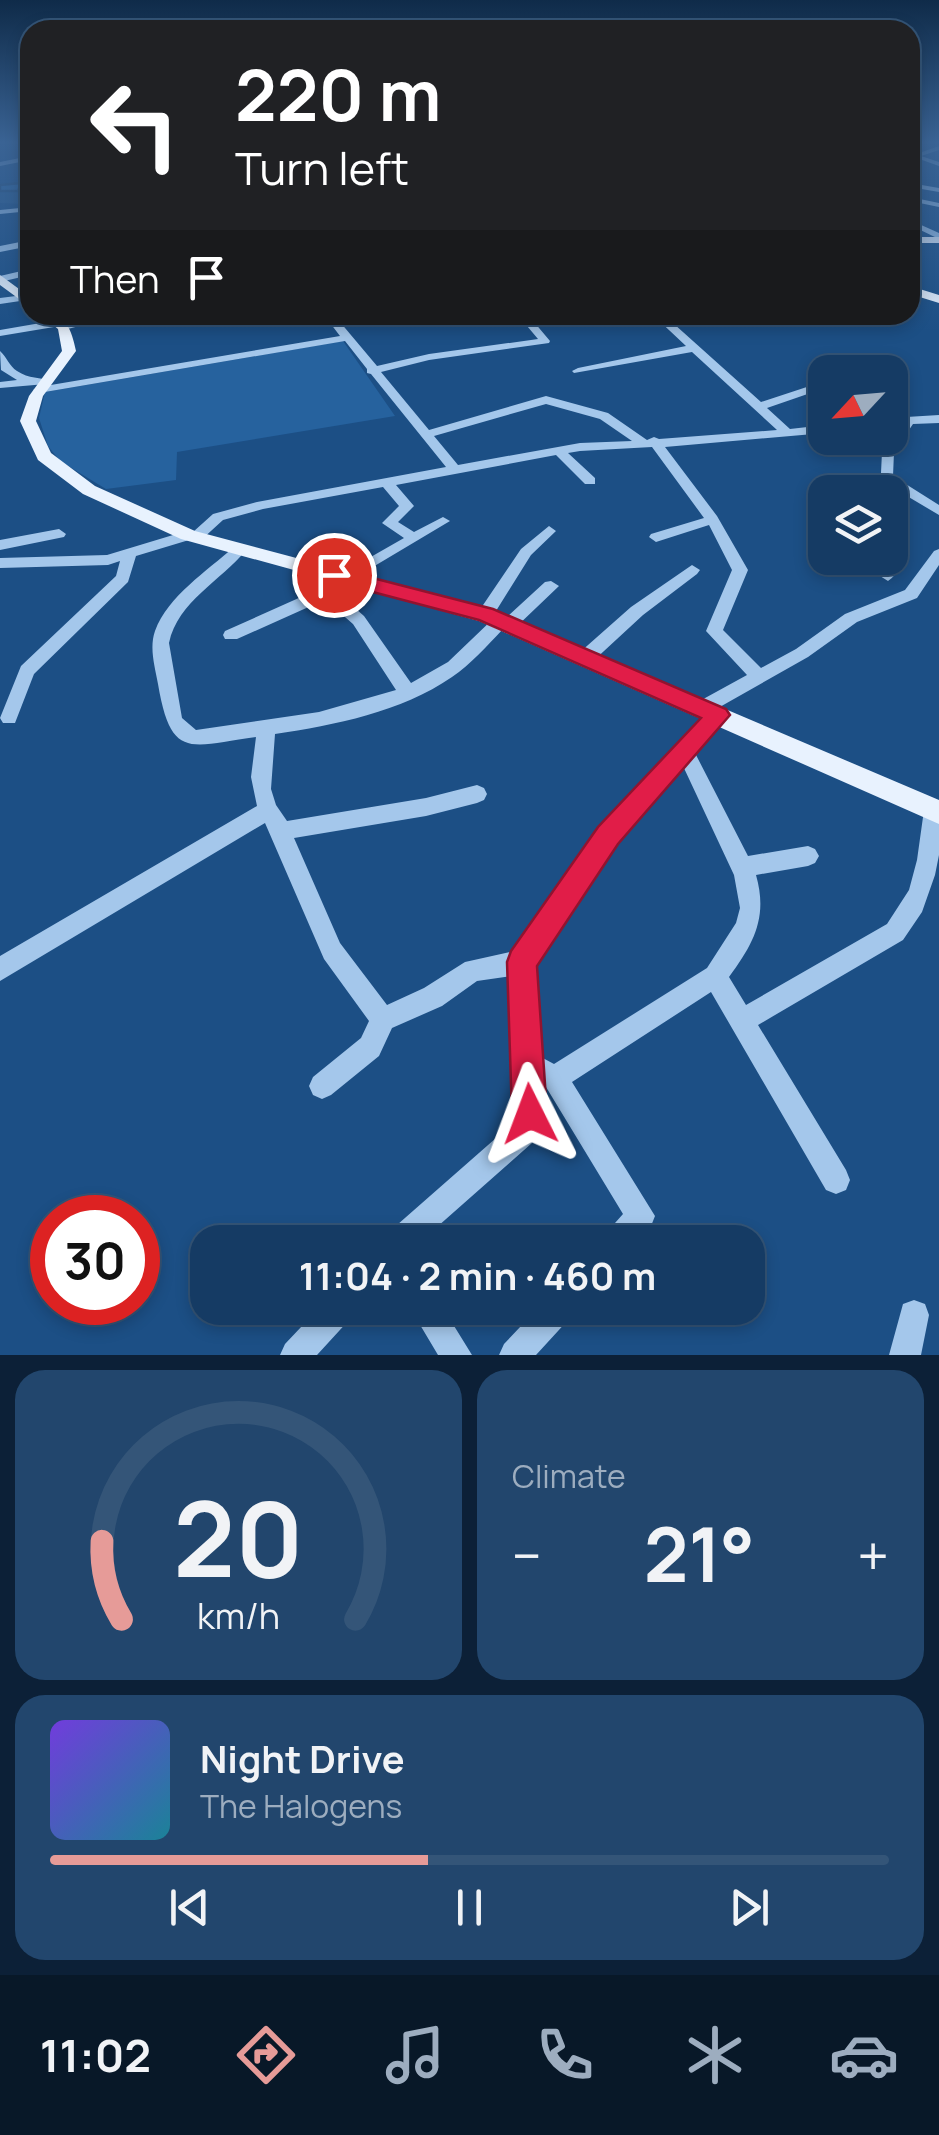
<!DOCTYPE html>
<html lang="en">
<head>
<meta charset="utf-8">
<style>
  body { margin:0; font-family:Manrope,sans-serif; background:#22466d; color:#f1f3f6; height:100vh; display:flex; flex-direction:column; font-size:38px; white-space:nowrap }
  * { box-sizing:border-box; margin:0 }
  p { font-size:32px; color:#9dadbf }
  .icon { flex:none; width:55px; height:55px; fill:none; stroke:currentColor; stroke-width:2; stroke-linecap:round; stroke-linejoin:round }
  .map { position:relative; height:1355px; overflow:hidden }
  .drawer { display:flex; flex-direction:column; gap:15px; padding:15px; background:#0c2037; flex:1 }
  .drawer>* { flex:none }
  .top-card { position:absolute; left:20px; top:20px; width:900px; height:305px; border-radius:30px; box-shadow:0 5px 15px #0003,0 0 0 2px #345578; background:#202124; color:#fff; overflow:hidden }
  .needle { width:65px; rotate:244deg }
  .controls { position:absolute; left:808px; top:355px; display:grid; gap:20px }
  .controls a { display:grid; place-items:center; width:100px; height:100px; border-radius:20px; background:#153b64; box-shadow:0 5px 15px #0003,0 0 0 2px #345578; font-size:50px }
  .speed { position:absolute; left:30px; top:1195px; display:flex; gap:20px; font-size:50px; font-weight:700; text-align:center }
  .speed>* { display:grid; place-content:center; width:130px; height:130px; border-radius:50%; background:#153b64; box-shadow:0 5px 15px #0003,0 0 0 2px #345578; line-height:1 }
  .speed .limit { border:15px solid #d22; background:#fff; color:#111 }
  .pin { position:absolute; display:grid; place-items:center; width:85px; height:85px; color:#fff; margin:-42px; border:5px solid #fff; border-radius:50%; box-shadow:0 2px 10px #0007 }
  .me { position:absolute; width:110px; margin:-55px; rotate:357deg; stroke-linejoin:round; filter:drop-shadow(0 0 8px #0008) }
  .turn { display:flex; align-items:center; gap:35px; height:210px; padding:0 50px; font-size:45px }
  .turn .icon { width:130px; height:130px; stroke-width:2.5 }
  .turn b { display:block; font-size:70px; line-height:85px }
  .then { display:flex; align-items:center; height:95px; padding:0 50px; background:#0003; gap:20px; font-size:38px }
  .big { font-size:75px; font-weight:700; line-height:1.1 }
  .drawer .widget { flex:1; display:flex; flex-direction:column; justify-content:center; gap:15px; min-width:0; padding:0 35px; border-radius:30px; background:#22466d }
  .drawer .dial { align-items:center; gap:0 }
  .dial svg { height:260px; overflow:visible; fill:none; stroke:#345578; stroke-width:7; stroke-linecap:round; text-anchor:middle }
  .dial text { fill:#f1f3f6; stroke:none }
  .song { display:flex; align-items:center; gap:30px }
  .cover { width:120px; height:120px; border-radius:15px; background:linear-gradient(135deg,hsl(260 70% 55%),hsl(190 70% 35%)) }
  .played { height:10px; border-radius:5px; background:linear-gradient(90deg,#e69b98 45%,#345578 45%) }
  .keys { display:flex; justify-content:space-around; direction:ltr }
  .heat { display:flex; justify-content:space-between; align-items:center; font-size:55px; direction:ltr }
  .drawer .tiles { flex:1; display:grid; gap:15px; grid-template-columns:1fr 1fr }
  .widget:last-child { grid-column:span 2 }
  .trip { position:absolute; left:190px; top:1225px; width:575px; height:100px; border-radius:30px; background:#153b64; box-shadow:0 5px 15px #0003,0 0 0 2px #345578; font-weight:700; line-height:100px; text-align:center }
  .dock { display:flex; height:160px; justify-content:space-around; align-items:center; background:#081828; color:#9dadbf }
  .dock .icon { width:70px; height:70px }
  .dock .selected { color:#e69b98 }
  .dock b { font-size:45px; color:#f1f3f6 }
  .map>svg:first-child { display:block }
  .green { fill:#26629e }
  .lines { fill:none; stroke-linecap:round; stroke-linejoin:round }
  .minor { fill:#a4c7eb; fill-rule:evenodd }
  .major { fill:#e8f2fe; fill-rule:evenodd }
  .wall { fill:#26598c }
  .shaded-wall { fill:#1f4872 }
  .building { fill:#2c67a3; stroke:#1f4872; stroke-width:2.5 }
  .route { fill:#e11d48; stroke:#92132f; stroke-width:2.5 }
</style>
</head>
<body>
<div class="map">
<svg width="939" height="1355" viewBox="0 0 939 1355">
  <rect width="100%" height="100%" fill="#1c4f85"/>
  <path class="green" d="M343,341L395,416L177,452L176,480L106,489L60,461L48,446L39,418L45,392Z"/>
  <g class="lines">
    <path class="minor" d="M25,141H30V144Z
      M939,146V150L921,156L939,162V166L911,156Z
      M30,156V160L0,166V162Z
      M910,183L939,188V192L910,187Z
      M910,197L939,203V207L910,201Z
      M30,207V211L0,214V210Z
      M910,220L939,233V239L910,225Z
      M30,240V246L0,252V246Z
      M30,269V275L0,282V276Z
      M24,295L29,298L27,300L0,304V298Z
      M103,315H121L64,330L60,326L0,336V330L58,320L62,324Z
      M160,315H170L176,323L167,325Z
      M324,315H364L340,322L377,366L429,354L538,339L522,320L523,318L568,315L534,322L550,341L549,343L429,360L381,372L429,430L546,396L608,413L647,440L654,437L659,439L777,430L692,352L574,373L572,371L578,368L686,346L653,315H664L761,402L825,381V388L767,408L790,429L825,425V433L665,447L717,516L748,570L723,630L761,668L796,649L845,614L905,590L934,551L939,549V565L917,598L857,622L808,657L718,708L724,710L727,715L695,753L748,856L808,846L815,849L819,856L815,863L808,866L756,875C768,917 754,943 729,977L746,1005L887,924L909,890L917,860L924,810L927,804L939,803V855L935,875L922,912L903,940L758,1025L846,1170L850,1180L846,1190L836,1194L826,1190L711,992L572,1082L655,1216L651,1226L636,1242H603L607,1232L623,1214L546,1087L541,1084L542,1114L532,1143L420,1242H385L389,1232L512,1124L516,1114L511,976L477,981L442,1006L392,1028L379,1056L331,1095L322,1099L313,1095L309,1086L313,1077L361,1038L369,1021L324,959L265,823L0,981V956L257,806L251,777L256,737C190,746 171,761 158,684C155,667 149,648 155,631C168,596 207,571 234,547L239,545L246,550C221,581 178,601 169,643L182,718L196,730L319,712L396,690L353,624L322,597L313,605L237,639H225L223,635L225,631L301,597L323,579H333L336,583L332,588L364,616L411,683L448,662L495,617H507L545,582L551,581L559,586L514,629H503C487,646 471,664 452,677C401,712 335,725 275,734L271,789L276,805L287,821L426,798L477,785L484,788L487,794L484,800L477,803L426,816L294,838L340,943L387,1005L424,988L465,962L515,951L601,828L709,713H696L693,708L696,703L747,675L706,631L732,570L709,525L656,542L649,537L651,534L704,518L652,447L580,451L568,453L595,478V484H585L556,455L396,485L414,506L398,522L414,532L443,517L450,521L346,583L341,582L338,578L341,574L404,538L382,523L399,506L383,487L263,509L223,520L200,541L189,540L136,556L128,582L34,674L15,723H3L0,718L21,666L116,576L120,561L108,565L0,568V558L107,555L183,532H193L213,514L257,502L446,467L371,374L367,373V369L345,341L39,393L33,390L39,387L340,336ZM546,404L600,419L632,441L580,443L458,465L434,436ZM683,766L734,875L740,908L736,923L707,968L554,1064L539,1056L534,965L615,842Z
      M0,351C7,357 9,366 17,371C29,379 40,377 52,381L46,384L0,388V382L17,380L1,370Z
      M939,415V423L913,424L894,452L893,476L939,505V515L885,483L875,492H861L881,473L882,452L900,425L890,426V418Z
      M890,516C910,528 907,570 888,581L880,576L886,558H890Z
      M549,526L556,531L531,555L491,619H479L477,615L479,611L521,549Z
      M59,529L66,534L64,537L0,550V540Z
      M692,565L700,570L697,574L643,615L591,663H579L576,658L579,653L631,607Z
      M914,1300L925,1304L929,1315L921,1355H889L903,1304Z
      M319,1308H354L350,1319L317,1355H280L285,1344Z
      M410,1308H443L472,1355H438Z
      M538,1308H573L569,1319L536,1355H499L504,1344Z"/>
    <path class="major" d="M910,237H939V243H910Z
      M0,275L30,297V307L0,285Z
      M910,286L939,295V303L910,294Z
      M41,315C67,315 71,328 76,351L43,396L36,421L51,453L95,486L195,531L492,610L939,800V824L479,621L181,539L83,494L38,460L20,421L29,396L62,351L58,329Z"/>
  </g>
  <path class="wall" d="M21,183L26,196L23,204L0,203V185Z"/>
  <path class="shaded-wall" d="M21,183L26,196L23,204L18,191Z"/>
  <path class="building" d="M21,183L18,191H0V185Z"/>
  <linearGradient id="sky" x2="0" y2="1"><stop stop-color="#0f2b49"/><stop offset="0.43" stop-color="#3a6394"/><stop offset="1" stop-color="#3a6394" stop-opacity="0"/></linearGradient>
  <rect width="939" height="331" fill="url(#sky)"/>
  <path class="route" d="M334,568L493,609L726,709L730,715L618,844L537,966L547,1114L542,1126L530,1132L517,1126L512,1114L507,962L511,951L598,827L701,718L479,620L327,580L325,575Z"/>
</svg>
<div class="controls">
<a><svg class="needle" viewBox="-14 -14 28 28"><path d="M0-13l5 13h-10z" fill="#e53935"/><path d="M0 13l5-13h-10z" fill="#9dadbf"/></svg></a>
<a><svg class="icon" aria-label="layers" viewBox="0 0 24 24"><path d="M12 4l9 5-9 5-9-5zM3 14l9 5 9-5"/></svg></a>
</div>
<div class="speed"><div class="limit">30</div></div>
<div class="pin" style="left:334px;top:575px;background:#d93025"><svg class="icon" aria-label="arrive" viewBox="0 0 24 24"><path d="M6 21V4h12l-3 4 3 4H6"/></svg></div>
<svg class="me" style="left:530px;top:1114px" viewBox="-20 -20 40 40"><path d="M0-17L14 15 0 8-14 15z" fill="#e11d48" stroke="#fff" stroke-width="4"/></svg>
<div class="trip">11:04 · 2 min · 460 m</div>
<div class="top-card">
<div class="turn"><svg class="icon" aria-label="left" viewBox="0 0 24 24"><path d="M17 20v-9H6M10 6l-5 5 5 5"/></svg><div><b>220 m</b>Turn left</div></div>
<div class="then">Then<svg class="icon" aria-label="arrive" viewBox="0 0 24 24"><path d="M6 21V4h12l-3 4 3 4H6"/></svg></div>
</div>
</div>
<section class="drawer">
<div class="tiles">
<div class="widget dial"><svg viewBox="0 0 100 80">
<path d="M14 69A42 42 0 1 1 86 69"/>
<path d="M14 69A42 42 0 0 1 8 45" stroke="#e69b98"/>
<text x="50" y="56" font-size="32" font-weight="700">20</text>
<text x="50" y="72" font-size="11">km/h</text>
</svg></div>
<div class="widget"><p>Climate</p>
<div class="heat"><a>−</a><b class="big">21°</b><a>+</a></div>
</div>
<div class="widget">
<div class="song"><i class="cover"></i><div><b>Night Drive</b><p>The Halogens</p></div></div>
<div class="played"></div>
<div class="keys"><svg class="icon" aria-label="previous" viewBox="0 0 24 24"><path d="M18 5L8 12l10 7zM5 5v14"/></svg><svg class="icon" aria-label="pause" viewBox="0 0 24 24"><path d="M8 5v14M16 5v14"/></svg><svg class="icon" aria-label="next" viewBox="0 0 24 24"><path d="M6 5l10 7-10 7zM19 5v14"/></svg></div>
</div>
</div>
</section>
<nav class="dock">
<b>11:02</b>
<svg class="icon selected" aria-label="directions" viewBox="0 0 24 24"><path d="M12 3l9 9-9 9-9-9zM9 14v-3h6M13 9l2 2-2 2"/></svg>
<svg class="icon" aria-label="music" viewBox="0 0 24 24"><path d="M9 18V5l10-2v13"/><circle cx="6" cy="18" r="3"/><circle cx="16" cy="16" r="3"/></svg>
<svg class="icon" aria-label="phone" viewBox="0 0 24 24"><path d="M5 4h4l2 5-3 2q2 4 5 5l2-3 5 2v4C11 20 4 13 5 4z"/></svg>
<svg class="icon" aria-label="climate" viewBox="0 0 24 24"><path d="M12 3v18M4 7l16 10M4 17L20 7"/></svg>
<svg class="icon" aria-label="car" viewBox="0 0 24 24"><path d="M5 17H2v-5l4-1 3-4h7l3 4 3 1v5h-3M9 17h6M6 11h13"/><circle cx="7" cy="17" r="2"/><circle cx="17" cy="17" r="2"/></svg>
</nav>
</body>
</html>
